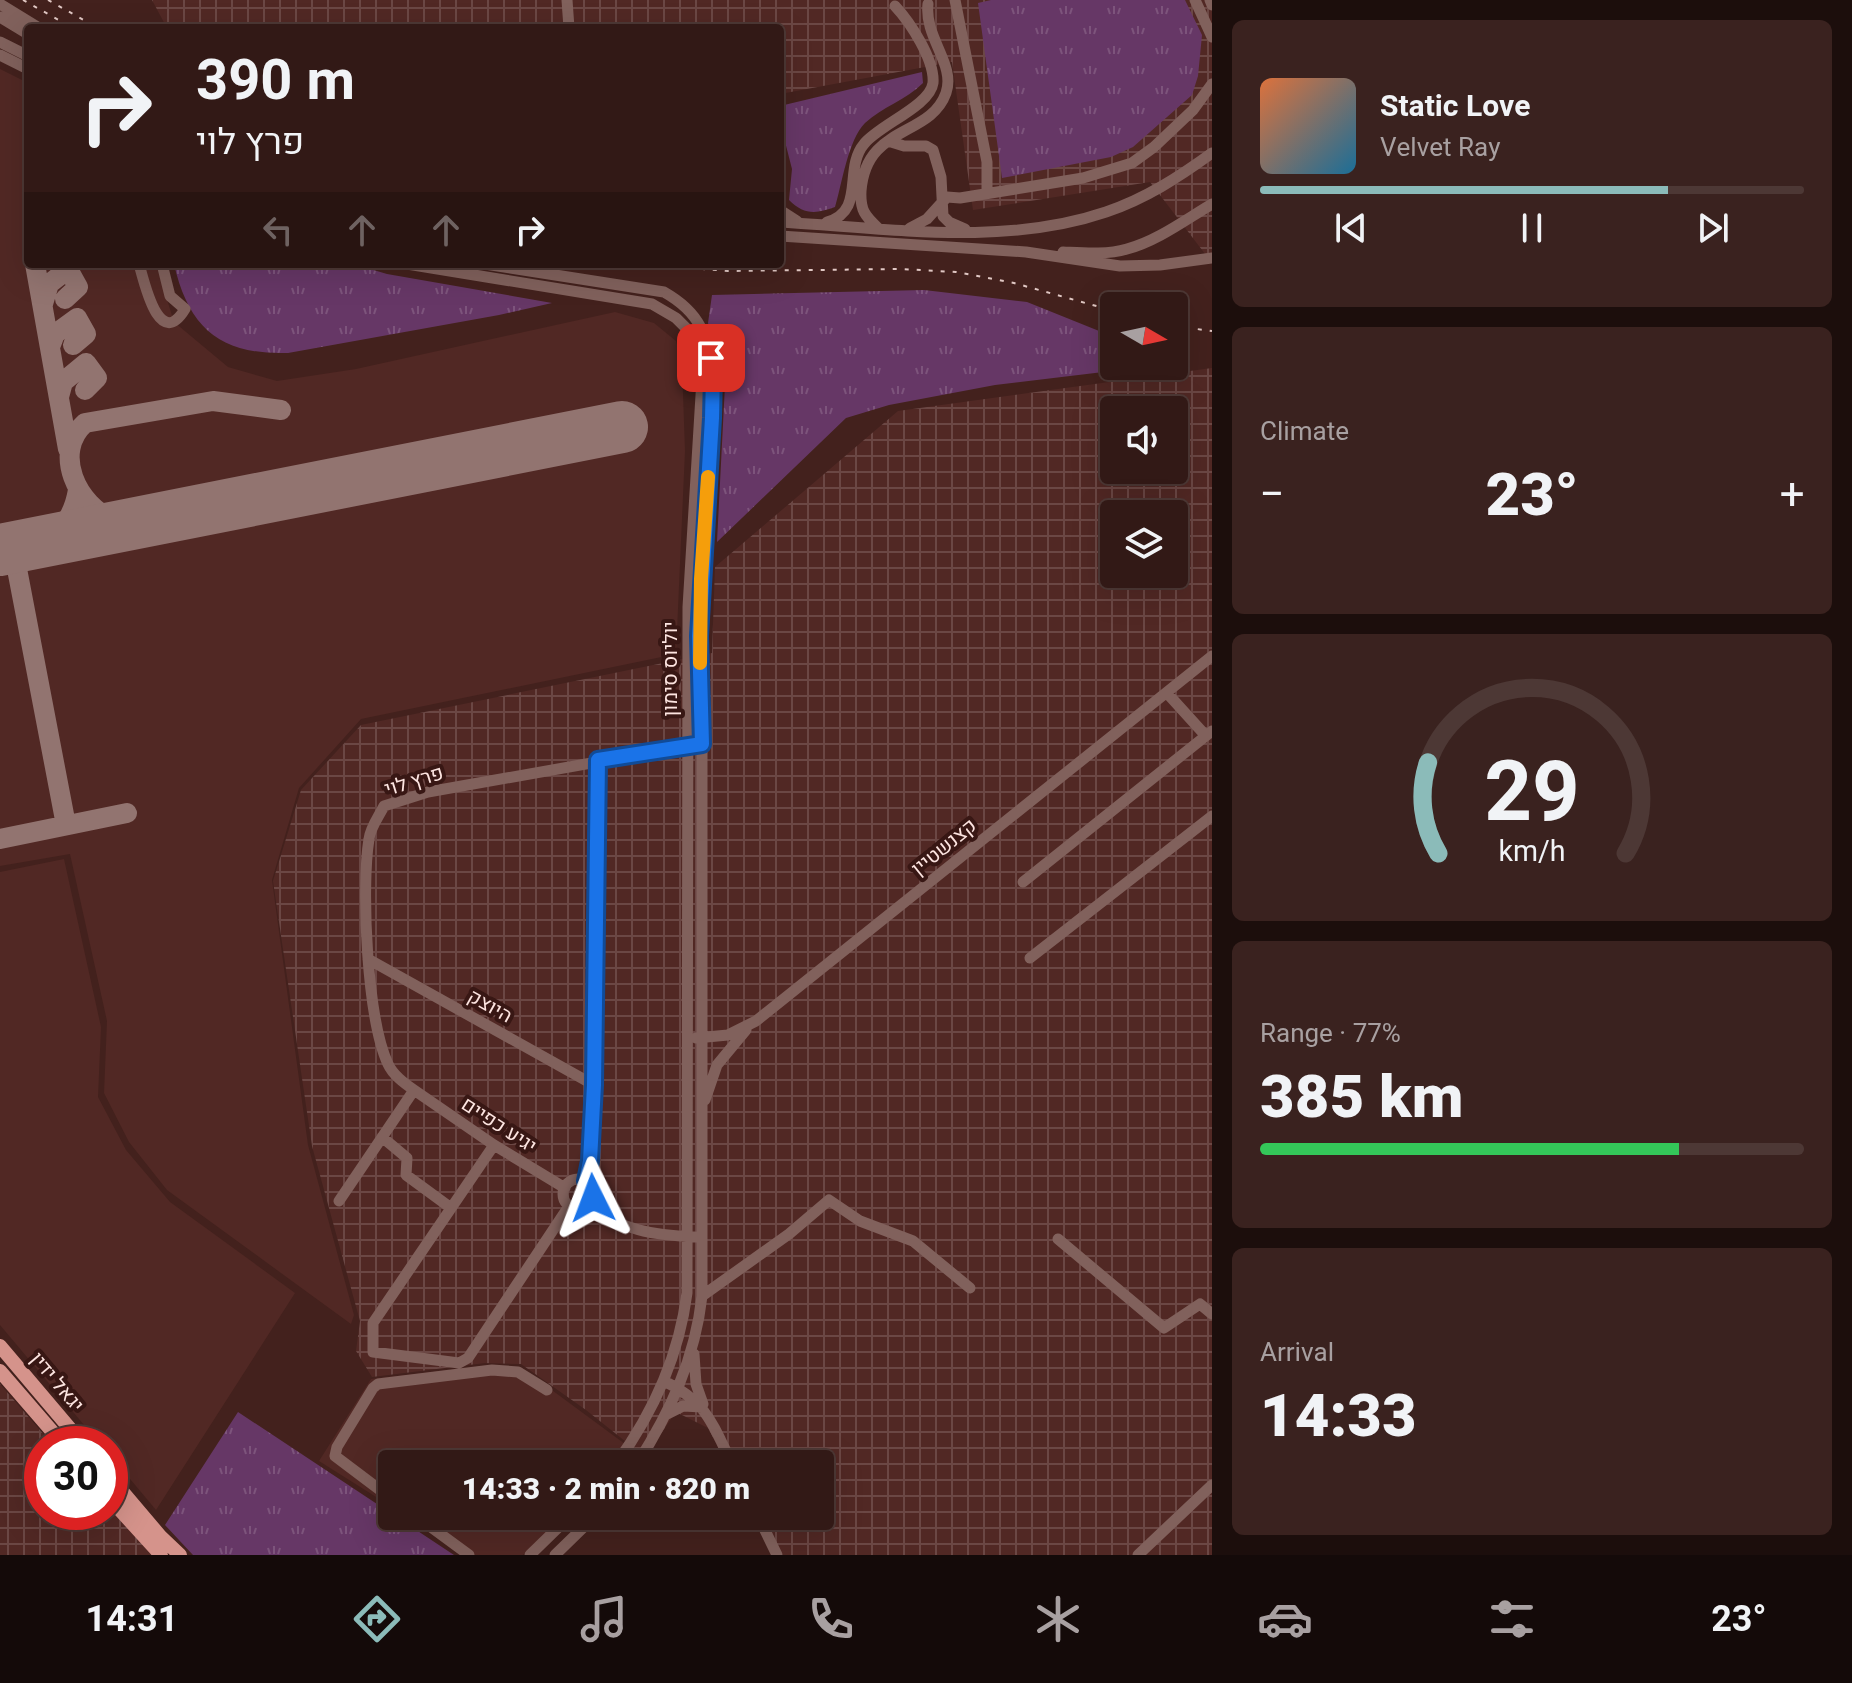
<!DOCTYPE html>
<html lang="en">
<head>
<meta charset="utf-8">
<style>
  body { margin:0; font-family:Georgia,Heebo,serif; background:#3a221f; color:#f1f3f6; height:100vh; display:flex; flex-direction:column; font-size:30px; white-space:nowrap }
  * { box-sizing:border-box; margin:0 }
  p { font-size:26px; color:#a8a0a1 }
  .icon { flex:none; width:44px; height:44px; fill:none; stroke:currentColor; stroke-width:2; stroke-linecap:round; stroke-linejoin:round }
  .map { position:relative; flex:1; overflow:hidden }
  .side { display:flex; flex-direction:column; gap:20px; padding:20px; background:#1c0e0c; width:640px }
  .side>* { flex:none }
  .banner { position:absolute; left:24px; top:24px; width:760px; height:244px; border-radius:8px; box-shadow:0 8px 32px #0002,0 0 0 2px #4d3835; background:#321916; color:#f1f3f6; overflow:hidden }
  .needle { width:52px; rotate:99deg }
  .buttons { position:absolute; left:1100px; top:292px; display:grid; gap:16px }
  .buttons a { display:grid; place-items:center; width:88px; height:88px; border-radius:8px; background:#321916; box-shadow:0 8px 32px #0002,0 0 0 2px #4d3835; font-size:40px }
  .speed { position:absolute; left:24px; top:1426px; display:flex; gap:16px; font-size:40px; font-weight:700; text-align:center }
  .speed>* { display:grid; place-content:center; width:104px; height:104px; border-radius:50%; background:#321916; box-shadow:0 8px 32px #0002,0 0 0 2px #4d3835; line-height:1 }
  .speed .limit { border:12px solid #d22; background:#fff; color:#111 }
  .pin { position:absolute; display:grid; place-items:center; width:68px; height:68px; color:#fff; margin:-34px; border-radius:16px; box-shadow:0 4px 12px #0006 }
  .me { position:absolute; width:88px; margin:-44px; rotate:357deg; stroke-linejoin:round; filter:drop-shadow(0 0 6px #0008) }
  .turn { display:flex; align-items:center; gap:28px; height:168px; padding:0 40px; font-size:36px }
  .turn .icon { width:104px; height:104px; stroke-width:2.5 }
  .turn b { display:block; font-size:56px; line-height:68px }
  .lanes { display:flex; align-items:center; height:76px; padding:0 40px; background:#0003; justify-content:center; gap:40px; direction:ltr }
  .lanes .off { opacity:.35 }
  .big { font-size:60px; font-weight:800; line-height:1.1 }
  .side .card { flex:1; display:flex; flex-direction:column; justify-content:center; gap:12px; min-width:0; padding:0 28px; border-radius:12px; background:#3a221f }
  .side .dial { align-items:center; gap:0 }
  .dial svg { height:208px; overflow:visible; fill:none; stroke:#4d3835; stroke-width:7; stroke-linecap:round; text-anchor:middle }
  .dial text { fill:#f1f3f6; stroke:none }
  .song { display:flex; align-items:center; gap:24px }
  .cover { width:96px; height:96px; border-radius:12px; background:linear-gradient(135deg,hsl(20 70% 55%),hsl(200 70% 35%)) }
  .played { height:8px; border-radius:4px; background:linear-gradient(90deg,#8bbbb9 75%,#4d3835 75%) }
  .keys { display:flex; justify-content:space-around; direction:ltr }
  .heat { display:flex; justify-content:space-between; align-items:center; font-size:44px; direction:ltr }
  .charge { height:12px; border-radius:6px; background:linear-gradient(90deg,#34c759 77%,#4d3835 0) }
  .trip { position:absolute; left:378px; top:1450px; width:456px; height:80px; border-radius:8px; background:#321916; box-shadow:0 8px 32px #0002,0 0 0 2px #4d3835; font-weight:800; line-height:80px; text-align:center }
  .dock { display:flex; height:128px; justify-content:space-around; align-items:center; background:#140a09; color:#a8a0a1 }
  .dock .icon { width:56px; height:56px }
  .dock .on { color:#8bbbb9 }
  .dock b { font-size:36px; color:#f1f3f6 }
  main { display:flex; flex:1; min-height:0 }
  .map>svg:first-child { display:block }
  .built { fill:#512824 }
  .industrial { fill:url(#industrial-grid); fill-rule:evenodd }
  .grass { fill:url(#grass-tufts) }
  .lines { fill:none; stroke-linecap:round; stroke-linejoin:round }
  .taxiway { stroke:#927470; stroke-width:20 }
  .runway { stroke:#927470; stroke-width:52 }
  .minor { stroke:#81615c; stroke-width:11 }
  .major { stroke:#d5938b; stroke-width:14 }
  .rail { stroke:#e1c8c4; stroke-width:2; stroke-dasharray:4 8; stroke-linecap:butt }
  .route-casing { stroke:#114b97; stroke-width:20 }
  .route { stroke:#1a73e8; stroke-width:14 }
  .slow { stroke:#f59e0b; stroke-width:14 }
  .labels { text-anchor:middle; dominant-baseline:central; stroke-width:8; stroke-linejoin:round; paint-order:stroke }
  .street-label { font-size:20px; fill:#fde5e1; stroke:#381714 }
</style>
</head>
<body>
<main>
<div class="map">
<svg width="1212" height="1555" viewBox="0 0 1212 1555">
  <defs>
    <pattern id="industrial-grid" width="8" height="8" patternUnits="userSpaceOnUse" patternTransform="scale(2)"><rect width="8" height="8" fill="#512824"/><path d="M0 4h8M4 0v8" fill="none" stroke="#6b4744"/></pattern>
    <pattern id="grass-tufts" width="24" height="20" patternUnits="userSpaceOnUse" patternTransform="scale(2)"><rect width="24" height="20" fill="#663766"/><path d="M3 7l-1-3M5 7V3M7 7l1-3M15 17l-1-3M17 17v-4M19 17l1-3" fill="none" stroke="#7d547c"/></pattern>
  </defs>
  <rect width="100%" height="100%" fill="#43211d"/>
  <path class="built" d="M0,69L28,83V264H156L174,322L228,367L277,381L356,369L615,312L654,323L676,341L682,364L685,451L676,654L361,719L299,788L272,880L308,1145L354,1315L351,1324L167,1190L129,1142L104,1093L107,1021L70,854L0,866Z
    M64,859L101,1027L98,1097L126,1150L170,1202L295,1293L156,1510L110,1455V1444H100L0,1325V872Z
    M485,1366L522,1368L625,1444L610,1464H392V1507L319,1461L371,1379Z
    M407,1516H565L523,1555H469Z"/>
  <path class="industrial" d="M152,0H1212V263L1150,182L973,210L952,62L780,94V28H167Z
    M1212,368V1555H783L759,1516H820V1464H727L708,1428L678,1413L673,1416L645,1457L586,1410L521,1364L485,1363L372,1377L356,1351L360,1321L312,1146L273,881L301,790L361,725L712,653L715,567L898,411ZM1114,410H1174V470H1114ZM1114,514H1174V574H1114Z
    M0,1384L52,1444H42V1512H110V1509L153,1555H0Z"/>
  <path class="grass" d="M991,0H1185L1202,35L1198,76L1192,95L1133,147L1111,157L1002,178L978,3Z
    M922,72L923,83C906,100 882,107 865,123C848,140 842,184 835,207C816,214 804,215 789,200L792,169L780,122V106Z
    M174,264H353L387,274L552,303L499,315L288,353C221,355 189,329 174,264Z
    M924,290L1027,302L1114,337V366H1153L995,385L889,405L846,418L717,542L725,385L708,323L712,295Z
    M238,1412L454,1555H193L165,1525Z"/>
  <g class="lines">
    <path class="taxiway" d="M35,264L68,449
      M43,304L49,284L68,269L78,287L65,299
      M50,347L55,334L77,318L86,334L73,345
      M59,397L63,382L86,363L97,378L85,390
      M132,524C126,523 119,522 114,520C77,506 52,452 85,423L213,401L281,410
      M47,541C65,526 74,514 78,490
      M13,548L66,825
      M0,839L127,813"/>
    <path class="runway" d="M0,550L622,427"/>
    <path class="minor" d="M567,0L569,28
      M955,0L987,162V193
      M1195,0L1212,37
      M1210,0L1212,5
      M0,4L39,28
      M0,17L28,34
      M0,42L28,56
      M0,55L28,69
      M888,141L904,146H926L933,150L941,177L943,216L949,222L965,229
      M780,210L797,221
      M780,222C886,228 1003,247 1106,212C1145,199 1179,177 1212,153
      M827,222C866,211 843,169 864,144C879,125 930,106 933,83C935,60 910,22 895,6
      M878,228C865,216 860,210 861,191C866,124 930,138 946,93C956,64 924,38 928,4
      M910,228L927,219L947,197L960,198L1083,178L1132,163L1154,147L1193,110L1212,84
      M780,236L1026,252L1120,266L1160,265L1212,258
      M1063,252C1084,253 1106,255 1127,249C1157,241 1185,220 1212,204
      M139,264C144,281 159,352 185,309L170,296L162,264
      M407,264L652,304L676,318L693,335L697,344L702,379L688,607L687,1293C679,1356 653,1413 616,1464
      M485,264L664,292C701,313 707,335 713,375L699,636L702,744V1296C695,1359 670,1412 637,1464
      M1167,693L1206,736
      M1023,882L1212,731
      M1030,958L1212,816
      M368,959L594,1085
      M696,1038L728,1035L756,1021L1212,656
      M705,1100L717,1065L746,1030
      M382,1137L407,1158L406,1175L451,1208
      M494,1145L373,1323V1352L459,1363L468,1358L569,1206
      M563 1194a15 15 0 1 1 30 0a15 15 0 1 1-30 0Z
      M586,1181L590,1161L594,1085L598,760
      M565,1188L494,1145L414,1090C404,1083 393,1075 388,1064C367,1019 361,888 369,839C370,828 379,816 384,806L428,792L693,745
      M339,1201L414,1090
      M587,1206C624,1230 651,1235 695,1237
      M1058,1239L1164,1328L1200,1304L1212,1314
      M702,1296L789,1234L829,1200L860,1221L913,1241L970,1288
      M694,1354L696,1384L703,1404
      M664,1381C707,1402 712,1423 732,1464
      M667,1414L683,1406L702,1407
      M392,1499L335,1456L337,1447L373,1388L378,1384L492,1370L518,1372L547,1390
      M416,1516L469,1555
      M758,1516L777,1555
      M530,1555L570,1516
      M555,1555L595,1516
      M1138,1555L1212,1485"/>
    <path class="major" d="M0,1346L83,1444
      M0,1371L63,1444
      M110,1477L160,1536L180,1555
      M110,1499L161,1555"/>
    <path class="rail" d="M23,0L73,28
      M48,0L98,28
      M641,264L728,271L901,269L956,272L1014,283L1114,311
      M1174,326L1212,331"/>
  </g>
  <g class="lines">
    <g class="route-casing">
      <path id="route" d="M593,1198L592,1189L586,1181L590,1161L594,1085L598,760L702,744L699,636L712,418L713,375L711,358"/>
    </g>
    <use href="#route" class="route"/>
    <path class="slow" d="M700,663L701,579L708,477"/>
  </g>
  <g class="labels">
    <g class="street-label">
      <text transform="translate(670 669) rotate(-90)">יוליוס סימון</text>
      <text transform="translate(414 781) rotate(-17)">פרץ לוי</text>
      <text transform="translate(944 847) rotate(-39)">קצנשטיין</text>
      <text transform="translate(490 1006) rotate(29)">היוצק</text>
      <text transform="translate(499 1125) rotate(33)">יגיע כפיים</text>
      <text transform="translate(57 1382) rotate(50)">יגאל ידין</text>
    </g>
  </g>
</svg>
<div class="buttons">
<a><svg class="needle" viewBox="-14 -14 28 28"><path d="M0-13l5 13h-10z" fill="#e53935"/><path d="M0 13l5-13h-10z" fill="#a8a0a1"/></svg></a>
<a><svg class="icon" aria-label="sound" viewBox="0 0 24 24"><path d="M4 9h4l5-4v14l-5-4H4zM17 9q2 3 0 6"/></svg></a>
<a><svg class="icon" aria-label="layers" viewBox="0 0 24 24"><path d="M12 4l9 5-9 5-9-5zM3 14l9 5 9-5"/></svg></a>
</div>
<div class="speed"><div class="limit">30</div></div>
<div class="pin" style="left:711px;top:358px;background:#d93025"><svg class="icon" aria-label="arrive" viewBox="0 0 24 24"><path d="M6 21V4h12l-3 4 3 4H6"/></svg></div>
<svg class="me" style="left:593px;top:1198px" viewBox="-20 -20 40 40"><path d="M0-17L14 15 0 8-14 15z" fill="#1a73e8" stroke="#fff" stroke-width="4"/></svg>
<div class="trip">14:33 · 2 min · 820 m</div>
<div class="banner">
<div class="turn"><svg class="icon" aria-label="right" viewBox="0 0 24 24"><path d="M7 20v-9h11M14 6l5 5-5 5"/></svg><div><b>390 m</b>פרץ לוי</div></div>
<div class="lanes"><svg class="icon off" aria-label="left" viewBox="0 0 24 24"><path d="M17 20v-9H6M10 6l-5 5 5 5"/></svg><svg class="icon off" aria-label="ahead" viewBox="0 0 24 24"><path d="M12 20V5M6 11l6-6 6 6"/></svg><svg class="icon off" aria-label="ahead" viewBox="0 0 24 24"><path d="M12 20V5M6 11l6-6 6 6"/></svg><svg class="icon" aria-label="right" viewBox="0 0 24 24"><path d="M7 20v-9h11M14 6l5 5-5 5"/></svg></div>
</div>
</div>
<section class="side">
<div class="card">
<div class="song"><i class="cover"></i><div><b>Static Love</b><p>Velvet Ray</p></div></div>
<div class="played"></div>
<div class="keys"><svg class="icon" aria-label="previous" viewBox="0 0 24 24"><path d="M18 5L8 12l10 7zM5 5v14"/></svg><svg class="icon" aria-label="pause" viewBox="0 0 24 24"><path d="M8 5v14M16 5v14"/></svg><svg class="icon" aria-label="next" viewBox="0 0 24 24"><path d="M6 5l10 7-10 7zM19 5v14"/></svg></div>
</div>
<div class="card"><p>Climate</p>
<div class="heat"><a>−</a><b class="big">23°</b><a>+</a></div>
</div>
<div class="card dial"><svg viewBox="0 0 100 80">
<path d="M14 69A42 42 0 1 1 86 69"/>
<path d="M14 69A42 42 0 0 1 10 34" stroke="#8bbbb9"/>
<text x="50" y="56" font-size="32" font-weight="700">29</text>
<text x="50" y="72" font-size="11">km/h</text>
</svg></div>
<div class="card"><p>Range · 77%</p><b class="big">385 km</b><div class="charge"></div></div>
<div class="card"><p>Arrival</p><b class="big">14:33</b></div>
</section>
</main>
<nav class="dock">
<b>14:31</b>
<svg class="icon on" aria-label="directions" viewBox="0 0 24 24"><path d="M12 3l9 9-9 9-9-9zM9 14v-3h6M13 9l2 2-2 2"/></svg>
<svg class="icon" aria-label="music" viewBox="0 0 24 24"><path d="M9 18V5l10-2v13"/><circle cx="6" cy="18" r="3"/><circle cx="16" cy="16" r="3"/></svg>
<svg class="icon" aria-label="phone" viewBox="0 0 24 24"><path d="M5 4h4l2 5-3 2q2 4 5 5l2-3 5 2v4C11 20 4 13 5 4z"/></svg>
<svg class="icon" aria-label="climate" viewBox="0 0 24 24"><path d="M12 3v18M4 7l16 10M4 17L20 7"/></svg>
<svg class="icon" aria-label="car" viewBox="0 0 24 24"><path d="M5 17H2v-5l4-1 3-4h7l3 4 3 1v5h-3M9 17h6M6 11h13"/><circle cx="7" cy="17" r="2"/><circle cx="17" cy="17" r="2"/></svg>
<svg class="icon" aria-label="filters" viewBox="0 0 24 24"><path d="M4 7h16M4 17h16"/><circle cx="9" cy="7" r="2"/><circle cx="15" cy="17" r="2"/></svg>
<b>23°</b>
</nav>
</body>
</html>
